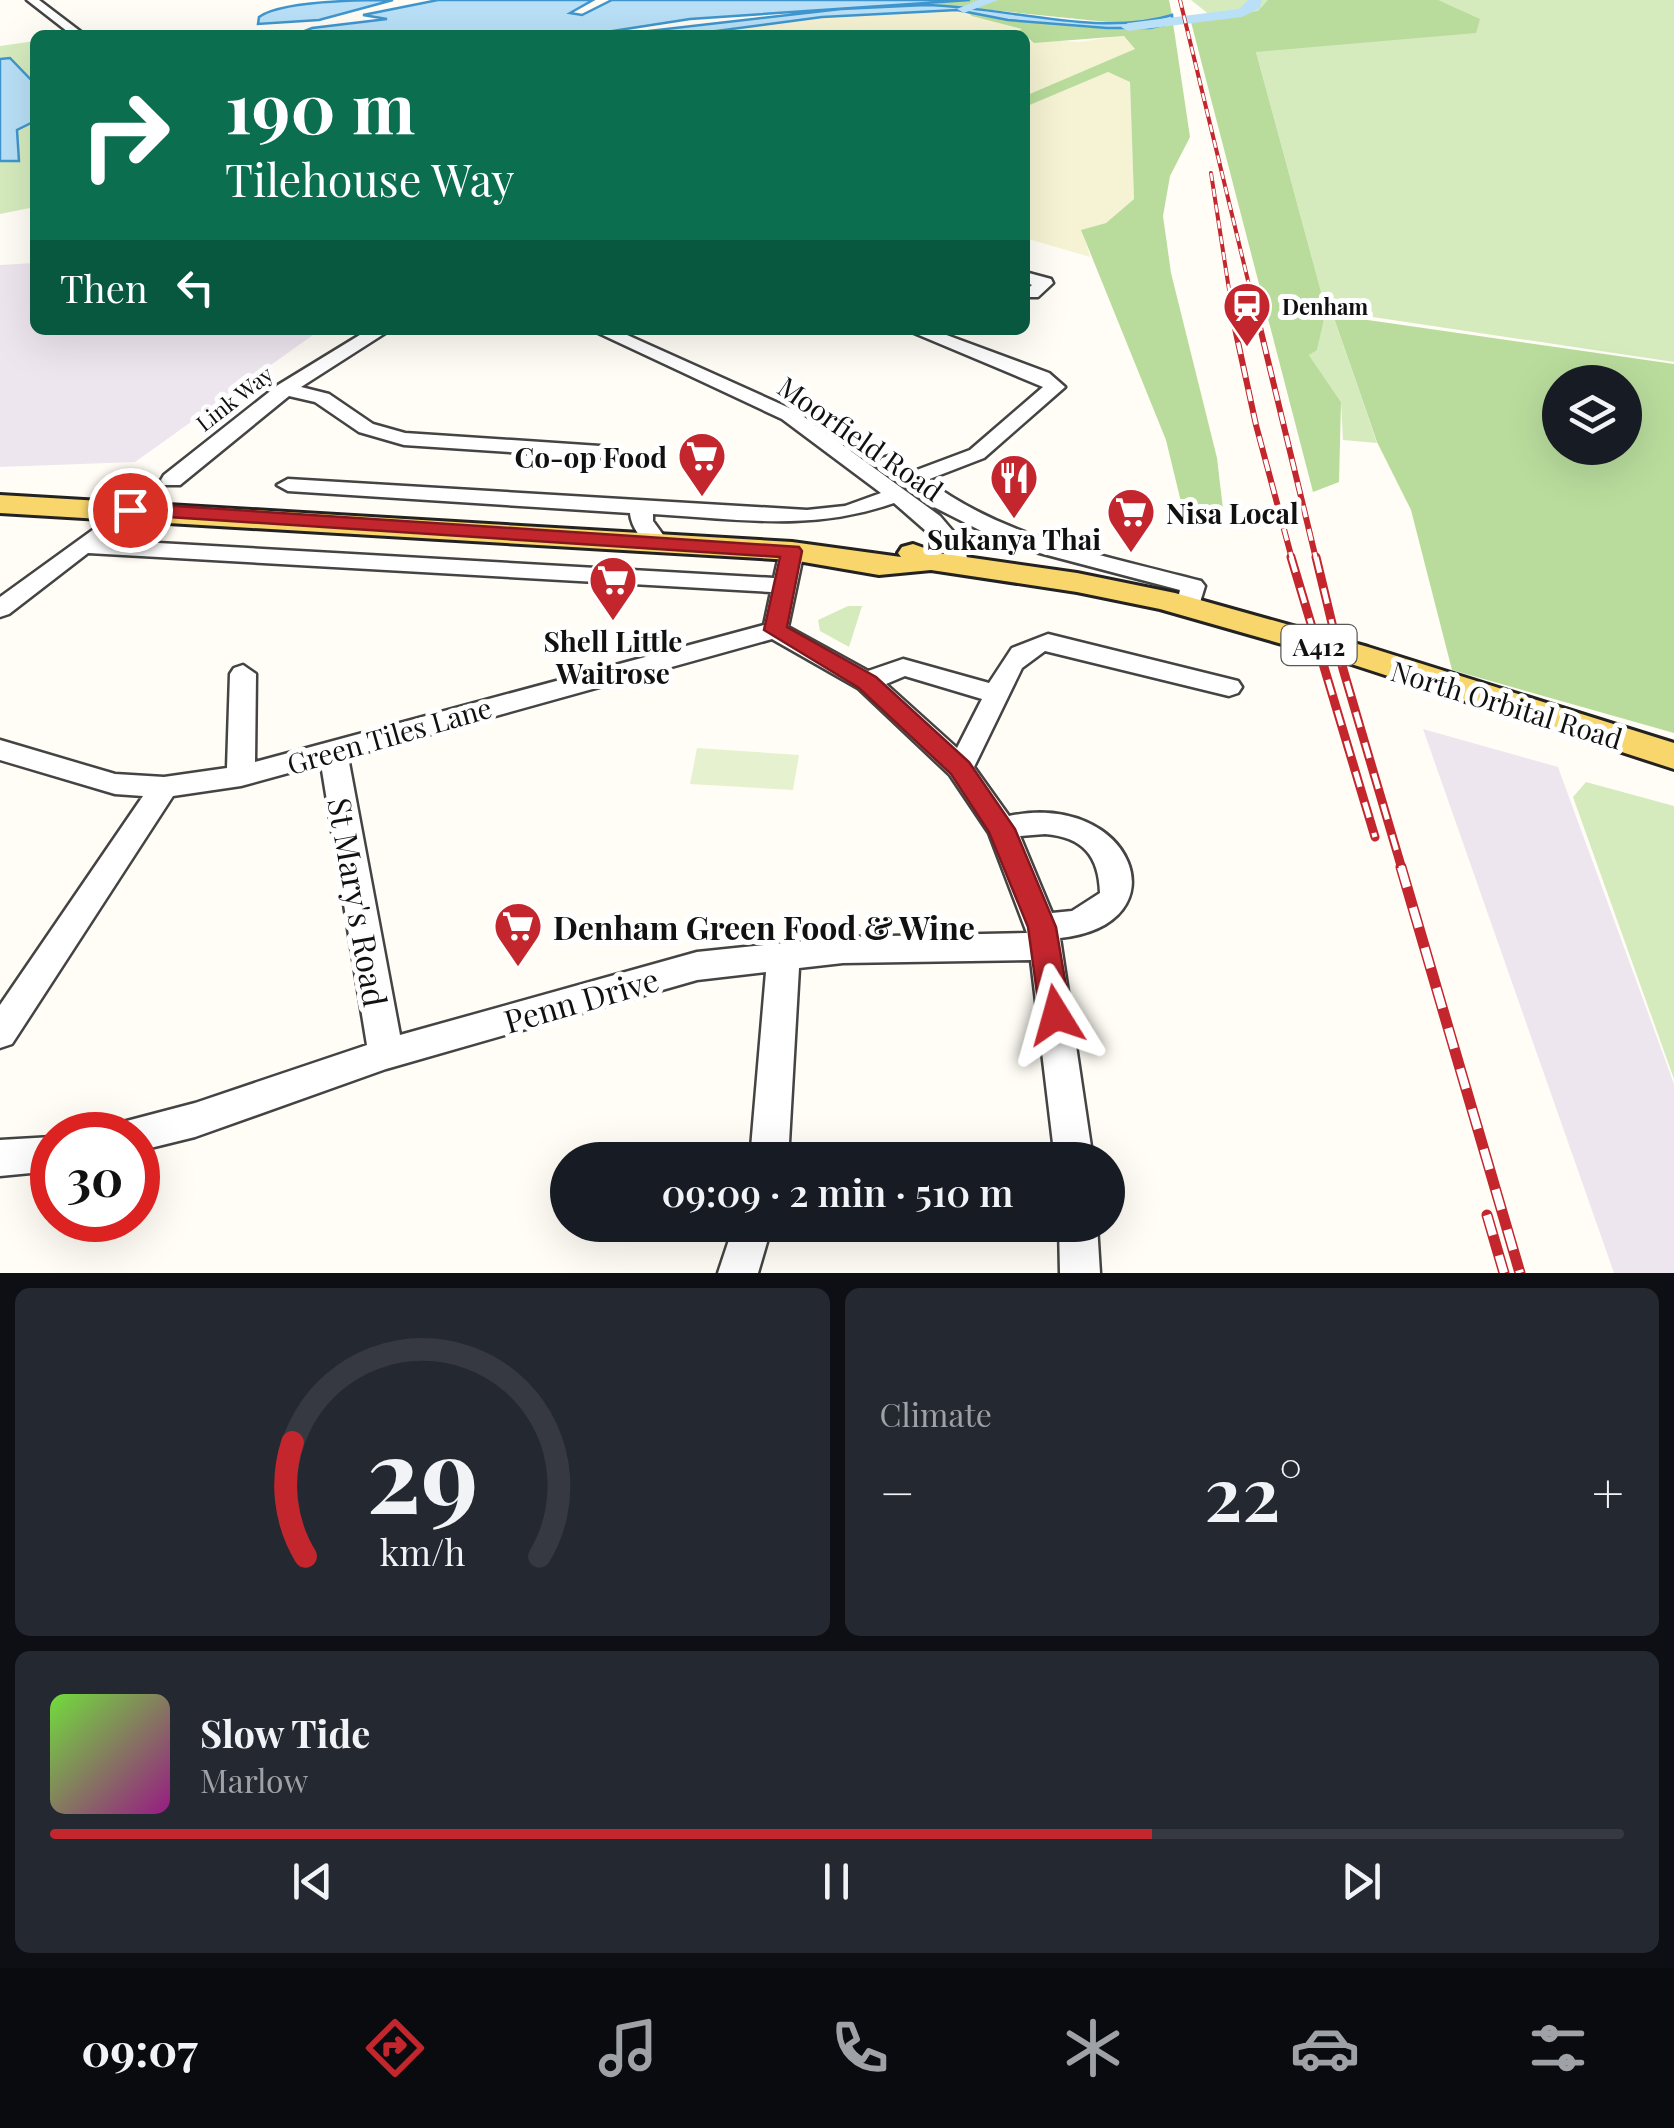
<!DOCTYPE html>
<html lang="en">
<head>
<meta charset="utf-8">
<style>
  body { margin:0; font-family:"Playfair Display",serif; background:#242831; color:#f1f3f6; height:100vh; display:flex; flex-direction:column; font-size:38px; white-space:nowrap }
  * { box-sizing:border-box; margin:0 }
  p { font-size:32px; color:#9ea1a6 }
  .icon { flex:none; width:55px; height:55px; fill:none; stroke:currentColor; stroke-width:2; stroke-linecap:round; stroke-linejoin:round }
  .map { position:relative; height:1273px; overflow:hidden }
  .side { display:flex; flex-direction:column; gap:15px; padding:15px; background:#0d0f14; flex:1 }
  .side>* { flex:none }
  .hud { position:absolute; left:30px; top:30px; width:1000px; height:305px; border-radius:15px; box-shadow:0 10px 40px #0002; background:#0b6e4f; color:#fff; overflow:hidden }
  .tools { position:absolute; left:1542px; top:365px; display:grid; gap:20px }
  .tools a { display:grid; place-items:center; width:100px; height:100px; border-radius:50%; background:#171b24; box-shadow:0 10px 40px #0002; font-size:50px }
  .speed { position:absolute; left:30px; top:1112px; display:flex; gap:20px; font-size:50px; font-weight:700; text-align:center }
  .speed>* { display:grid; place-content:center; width:130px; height:130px; border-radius:50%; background:#171b24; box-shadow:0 10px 40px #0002; line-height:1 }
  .speed .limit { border:15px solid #d22; background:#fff; color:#111 }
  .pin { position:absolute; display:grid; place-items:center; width:85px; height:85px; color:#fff; margin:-42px; border:5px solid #fff; border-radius:50%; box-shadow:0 2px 10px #0007 }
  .me { position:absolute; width:110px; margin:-55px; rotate:352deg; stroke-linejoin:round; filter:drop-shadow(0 0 8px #0008) }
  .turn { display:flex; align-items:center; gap:35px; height:210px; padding:0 30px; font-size:45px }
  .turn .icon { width:130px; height:130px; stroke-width:2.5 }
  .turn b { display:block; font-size:70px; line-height:85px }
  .then { display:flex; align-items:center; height:95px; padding:0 30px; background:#0003; gap:20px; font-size:38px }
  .big { font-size:75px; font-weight:600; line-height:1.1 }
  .side .card { flex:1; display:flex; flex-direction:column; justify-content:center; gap:15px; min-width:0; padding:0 35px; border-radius:15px; background:#242831 }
  .side .dial { align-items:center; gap:0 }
  .dial svg { height:260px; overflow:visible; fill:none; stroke:#363941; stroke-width:7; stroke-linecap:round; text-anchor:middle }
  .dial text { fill:#f1f3f6; stroke:none }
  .song { display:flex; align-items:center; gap:30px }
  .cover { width:120px; height:120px; border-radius:15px; background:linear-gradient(135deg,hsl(100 70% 55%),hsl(310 70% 35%)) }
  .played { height:10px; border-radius:5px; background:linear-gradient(90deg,#c4262e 70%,#363941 70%) }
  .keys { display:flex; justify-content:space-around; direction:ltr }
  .heat { display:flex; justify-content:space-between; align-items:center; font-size:55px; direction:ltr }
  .side .tiles { flex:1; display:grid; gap:15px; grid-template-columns:1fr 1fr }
  .card:last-child { grid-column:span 2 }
  .trip { position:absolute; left:550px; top:1142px; width:575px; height:100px; border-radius:50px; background:#171b24; box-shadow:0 10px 40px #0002; font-weight:600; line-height:100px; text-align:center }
  .menu { display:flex; height:160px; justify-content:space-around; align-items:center; background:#090b0e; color:#9ea1a6 }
  .menu .icon { width:70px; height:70px }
  .menu .current { color:#c4262e }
  .menu b { font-size:45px; color:#f1f3f6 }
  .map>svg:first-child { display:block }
  .industrial { fill:#eee6ef }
  .farmland { fill:#f6f3d4 }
  .green { fill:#d5ebbd }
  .forest { fill:#b9dc9c; fill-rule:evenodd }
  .pitch { fill:#e6f2cf }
  .water { fill:#b9e0f7; stroke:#3f96cf; stroke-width:2.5 }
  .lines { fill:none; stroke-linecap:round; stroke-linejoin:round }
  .river { fill:#b9e0f7; fill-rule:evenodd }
  .minor-casing { stroke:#444; stroke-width:5 }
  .major-casing { stroke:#222; stroke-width:6 }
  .minor { fill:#fff; fill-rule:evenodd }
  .major { fill:#f9d66b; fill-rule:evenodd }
  .rail-far3-casing { stroke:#c4262e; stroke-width:4 }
  .rail-far2-casing { stroke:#c4262e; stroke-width:6 }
  .rail-far1-casing { stroke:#c4262e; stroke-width:9 }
  .rail-casing { stroke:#c4262e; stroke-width:11 }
  .rail-far3 { stroke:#fff; stroke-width:2.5; stroke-dasharray:8; stroke-linecap:butt }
  .rail-far2 { stroke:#fff; stroke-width:4; stroke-dasharray:12; stroke-linecap:butt }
  .rail-far1 { stroke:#fff; stroke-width:5; stroke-dasharray:16; stroke-linecap:butt }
  .rail { stroke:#fff; stroke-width:8; stroke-dasharray:21; stroke-linecap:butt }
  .route { fill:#c4262e; stroke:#7f191e; stroke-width:2.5 }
  .labels { text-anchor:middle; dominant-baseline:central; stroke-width:10; stroke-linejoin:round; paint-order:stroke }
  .far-poi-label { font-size:22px; font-weight:bold; fill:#111; stroke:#fff; text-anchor:start }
  .far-street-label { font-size:22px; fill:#111; stroke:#fff }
  .shield { fill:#fff; stroke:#585858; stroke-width:2.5 }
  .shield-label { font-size:25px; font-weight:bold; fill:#111 }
  .street-label { font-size:28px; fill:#111; stroke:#fff }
  .poi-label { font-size:28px; font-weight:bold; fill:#111; stroke:#fff }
  .near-street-label { font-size:32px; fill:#111; stroke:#fff }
  .near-poi-label { font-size:32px; font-weight:bold; fill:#111; stroke:#fff; text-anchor:start }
</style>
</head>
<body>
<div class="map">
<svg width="1674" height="1273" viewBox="0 0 1674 1273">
  <rect width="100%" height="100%" fill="#fffdf5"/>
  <path class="industrial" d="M35,263V330H320L135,462L0,467V265Z
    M1423,729L1558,767L1674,1084V1273H1614Z"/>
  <path class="farmland" d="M957,10L1024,30L1009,35L704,32L822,17Z
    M1125,35L1136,50L1025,96V38L1079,42Z
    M1108,72L1130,82L1134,199L1106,223L1082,230L1090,257L1025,238V107Z"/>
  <path class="green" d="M1191,0H1674V362L1326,310L1256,52Z
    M35,41V207L0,214V46Z
    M1333,315L1377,443L1343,440L1341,402L1309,355L1317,349L1323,321Z
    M848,606H862L849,647L820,631L818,620Z
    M1586,782L1674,806V1079L1573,797Z"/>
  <path class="forest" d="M970,0H1169L1172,15L1151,22L1117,23L922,3Z
    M1268,0H1438L1480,19L1476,33L1256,52L1326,310L1317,350L1309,355L1341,402L1339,482L1313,492L1191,22L1258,11Z
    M966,11C1033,20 1106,38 1173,23L1190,137L1170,176L1163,216L1171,273L1217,458L1223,509L1181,502L1166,440L1081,230L1106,223L1134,199L1130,82L1108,72L1025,107V96L1135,49L1124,36L1034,43L1025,35H1009L1022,29L972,16Z
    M1333,315L1674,364V733L1452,670L1411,510L1377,442ZM1560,382H1625V448H1560Z"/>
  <path class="pitch" d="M697,748L799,755L793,790L690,784Z"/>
  <path class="water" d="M393,0L319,20L258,24L259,17C282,0 363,0 393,0Z
    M438,0H593L570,13L582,15L612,0H970L690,19L587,35H295L312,28L387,19L363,15Z
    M926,5C1003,6 1098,38 1172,15L1173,23L1150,28H1107L1008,20L957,10L822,17L686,35H614L841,9Z
    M10,58L35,84V121L17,130L19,161H0V59Z"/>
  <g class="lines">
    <path class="river" d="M978,0H998L964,13L957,9Z
      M1248,0H1262L1260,8L1242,17L1128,31L1121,27L1128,23L1239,9Z"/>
    <g class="minor-casing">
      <path id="minor" d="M27,0H39L85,35H72Z
        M1025,272L1051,279L1053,283L1038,297H1026L1025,291L1032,285L1025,282Z
        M368,330H390L301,387L329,394L373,424L405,433L600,446L610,452L600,458L404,445L359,432L315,402L289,396L180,485H164L161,480L164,475L278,385Z
        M592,330H616L796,411L940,516L963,543L969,565L957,572L949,570L941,544L894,503C811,532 739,519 653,514V521L669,543L658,550C644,546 631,527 630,513L288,491L277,485L288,479L807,510L845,506L881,493L782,419Z
        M907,330H933L1049,373L1065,387L984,458L927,480C1007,540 1107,556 1201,581L1205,586L1197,612H1179L1176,607L1180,590L1009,545L934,507L882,466L879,462L882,458L889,456L914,471L970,450L1043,387Z
        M130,503L141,510L105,540L774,578L780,551L792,544L804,551L788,627L868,671L903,659L989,683L1012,648L1048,634L1238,681L1242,687L1238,693L1229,696L1045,651L1022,668L974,767L1009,816C1132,790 1186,924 1060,938L1093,1160H1055L1031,960L843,963L799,968L788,1160H750L766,972L697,980L386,1069L195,1137L138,1151V1135H114L119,1123L195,1103L367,1045L321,764L241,786L173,796L12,1044L0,1048V1005L143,796L115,794L0,760V740L115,774L164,777L227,768L230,674L234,668L243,665L256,674L255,762L764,625L771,592L88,553L9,614L0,617V597ZM772,639L858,688L950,775L989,833L1027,933L843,937L697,952L400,1035L348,757ZM905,676L982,699L957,748L886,684ZM1045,834C1083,837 1099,856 1100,893L1072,911L1052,913L1020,836Z
        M52,1137V1171L0,1176V1140Z
        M734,1225H772L758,1273H718Z
        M1059,1225H1097L1100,1273H1060Z"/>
    </g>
    <g class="major-casing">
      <path id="major" d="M0,495L792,542L901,557L898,553L902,547L913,544L938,553L1077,573L1175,593L1368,647L1674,743V769L1345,662L1160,609L1077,592L931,570L879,575L792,560L0,513Z"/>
    </g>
    <use href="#minor" class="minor"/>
    <use href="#major" class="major"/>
    <g class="rail-far3-casing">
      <path id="rail-far3" d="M1180,0L1258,322
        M1211,173L1234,322"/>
    </g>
    <g class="rail-far2-casing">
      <path id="rail-far2" d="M1233,319L1256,425L1292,559
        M1258,319L1316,559"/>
    </g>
    <g class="rail-far1-casing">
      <path id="rail-far1" d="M1291,557L1375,837
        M1316,557L1343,669L1402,869"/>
    </g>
    <g class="rail-casing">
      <path id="rail" d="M1401,867L1520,1273
        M1487,1215L1504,1273"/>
    </g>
    <use href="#rail-far3" class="rail-far3"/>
    <use href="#rail-far2" class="rail-far2"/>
    <use href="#rail-far1" class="rail-far1"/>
    <use href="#rail" class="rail"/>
  </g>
  <path class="route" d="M130,503L799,547L802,551L787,627L876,677L969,762L1015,829L1056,927L1071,1015L1067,1025L1056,1029L1045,1025L1040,1015L1028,927L989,832L951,774L859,688L764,630L780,557L123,514V505Z"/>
  <defs>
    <g id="station-pin" transform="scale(2.5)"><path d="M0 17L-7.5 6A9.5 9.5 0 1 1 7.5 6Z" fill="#c4262e" stroke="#fff"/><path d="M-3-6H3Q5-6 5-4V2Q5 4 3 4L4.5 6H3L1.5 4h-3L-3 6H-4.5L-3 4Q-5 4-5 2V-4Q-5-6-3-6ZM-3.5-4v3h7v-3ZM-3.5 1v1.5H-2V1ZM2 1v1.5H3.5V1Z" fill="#fff"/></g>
    <g id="supermarket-pin" transform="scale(2.5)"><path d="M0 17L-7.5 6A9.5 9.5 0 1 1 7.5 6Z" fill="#c4262e" stroke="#fff"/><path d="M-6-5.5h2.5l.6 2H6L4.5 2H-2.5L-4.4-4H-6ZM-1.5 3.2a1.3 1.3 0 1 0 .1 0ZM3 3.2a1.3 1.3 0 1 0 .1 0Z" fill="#fff"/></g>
    <g id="restaurant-pin" transform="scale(2.5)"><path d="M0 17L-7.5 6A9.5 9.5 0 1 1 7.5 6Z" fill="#c4262e" stroke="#fff"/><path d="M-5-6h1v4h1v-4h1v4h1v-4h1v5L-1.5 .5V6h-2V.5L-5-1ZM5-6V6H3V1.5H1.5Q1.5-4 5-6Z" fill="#fff"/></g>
  </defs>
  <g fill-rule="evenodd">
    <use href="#station-pin" x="1247" y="306"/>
    <use href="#supermarket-pin" x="702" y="456"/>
    <use href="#restaurant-pin" x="1014" y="478"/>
    <use href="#supermarket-pin" x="1131" y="512"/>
    <use href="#supermarket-pin" x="613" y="580"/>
    <use href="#supermarket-pin" x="518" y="926"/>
  </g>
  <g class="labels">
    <g class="far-poi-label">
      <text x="1282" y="306">Denham</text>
    </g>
    <g class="far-street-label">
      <text transform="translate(234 398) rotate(-38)">Link Way</text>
    </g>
    <rect class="shield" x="1281.5" y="625" width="75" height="40" rx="8"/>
    <g class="shield-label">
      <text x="1319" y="645">A412</text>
    </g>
    <g class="street-label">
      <text transform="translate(861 438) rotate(35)">Moorfield Road</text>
      <text transform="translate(1507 704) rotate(17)">North Orbital Road</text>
      <text transform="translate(389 735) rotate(-16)">Green Tiles Lane</text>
    </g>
    <g class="poi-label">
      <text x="667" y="456" text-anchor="end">Co-op Food</text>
      <text x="1166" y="512" text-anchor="start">Nisa Local</text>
      <text x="1014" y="538">Sukanya Thai</text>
      <text x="613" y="640">Shell Little<tspan x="613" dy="32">Waitrose</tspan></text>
    </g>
    <g class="near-street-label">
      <text transform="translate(359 902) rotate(80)">St Mary's Road</text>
      <text transform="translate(581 999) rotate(-16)">Penn Drive</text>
    </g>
    <g class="near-poi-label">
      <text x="553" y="926">Denham Green Food &amp; Wine</text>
    </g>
  </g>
</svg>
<div class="tools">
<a><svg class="icon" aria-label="layers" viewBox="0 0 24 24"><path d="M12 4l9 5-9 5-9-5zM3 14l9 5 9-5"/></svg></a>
</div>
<div class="speed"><div class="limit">30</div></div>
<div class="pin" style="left:130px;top:510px;background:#d93025"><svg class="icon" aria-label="arrive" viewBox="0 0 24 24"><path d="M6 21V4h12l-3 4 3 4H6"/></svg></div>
<svg class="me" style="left:1056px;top:1015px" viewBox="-20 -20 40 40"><path d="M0-17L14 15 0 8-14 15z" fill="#c4262e" stroke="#fff" stroke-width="4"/></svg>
<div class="trip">09:09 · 2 min · 510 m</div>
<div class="hud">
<div class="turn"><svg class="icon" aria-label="right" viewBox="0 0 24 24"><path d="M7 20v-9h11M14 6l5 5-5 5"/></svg><div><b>190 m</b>Tilehouse Way</div></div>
<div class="then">Then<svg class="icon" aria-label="left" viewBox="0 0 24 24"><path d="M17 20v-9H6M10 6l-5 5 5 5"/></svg></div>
</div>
</div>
<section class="side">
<div class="tiles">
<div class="card dial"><svg viewBox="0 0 100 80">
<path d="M14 69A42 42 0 1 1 86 69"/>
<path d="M14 69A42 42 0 0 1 10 34" stroke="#c4262e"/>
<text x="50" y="56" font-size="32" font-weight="700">29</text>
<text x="50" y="72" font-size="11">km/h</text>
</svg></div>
<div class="card"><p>Climate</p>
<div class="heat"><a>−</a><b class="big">22°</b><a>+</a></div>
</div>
<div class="card">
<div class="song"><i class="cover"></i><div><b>Slow Tide</b><p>Marlow</p></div></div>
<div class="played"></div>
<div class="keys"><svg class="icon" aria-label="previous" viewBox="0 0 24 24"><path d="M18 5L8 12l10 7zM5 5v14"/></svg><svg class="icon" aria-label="pause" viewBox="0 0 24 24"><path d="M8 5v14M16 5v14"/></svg><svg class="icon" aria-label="next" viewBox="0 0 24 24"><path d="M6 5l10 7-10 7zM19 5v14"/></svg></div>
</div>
</div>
</section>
<nav class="menu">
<b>09:07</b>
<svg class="icon current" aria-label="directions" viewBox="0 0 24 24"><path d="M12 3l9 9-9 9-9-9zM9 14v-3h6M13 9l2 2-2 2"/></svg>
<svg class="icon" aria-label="music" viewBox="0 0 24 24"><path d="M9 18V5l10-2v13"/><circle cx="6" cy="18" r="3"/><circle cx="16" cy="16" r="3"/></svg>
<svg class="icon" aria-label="phone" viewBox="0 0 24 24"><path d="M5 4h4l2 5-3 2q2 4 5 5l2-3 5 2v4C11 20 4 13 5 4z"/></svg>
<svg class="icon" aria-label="climate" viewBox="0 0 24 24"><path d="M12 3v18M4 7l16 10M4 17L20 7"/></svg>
<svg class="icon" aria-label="car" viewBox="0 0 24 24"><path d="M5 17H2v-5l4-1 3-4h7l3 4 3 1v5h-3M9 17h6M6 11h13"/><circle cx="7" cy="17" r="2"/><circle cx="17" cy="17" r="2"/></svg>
<svg class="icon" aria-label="filters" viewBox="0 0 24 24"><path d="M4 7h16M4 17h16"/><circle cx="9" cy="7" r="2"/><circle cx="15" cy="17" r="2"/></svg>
</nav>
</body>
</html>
